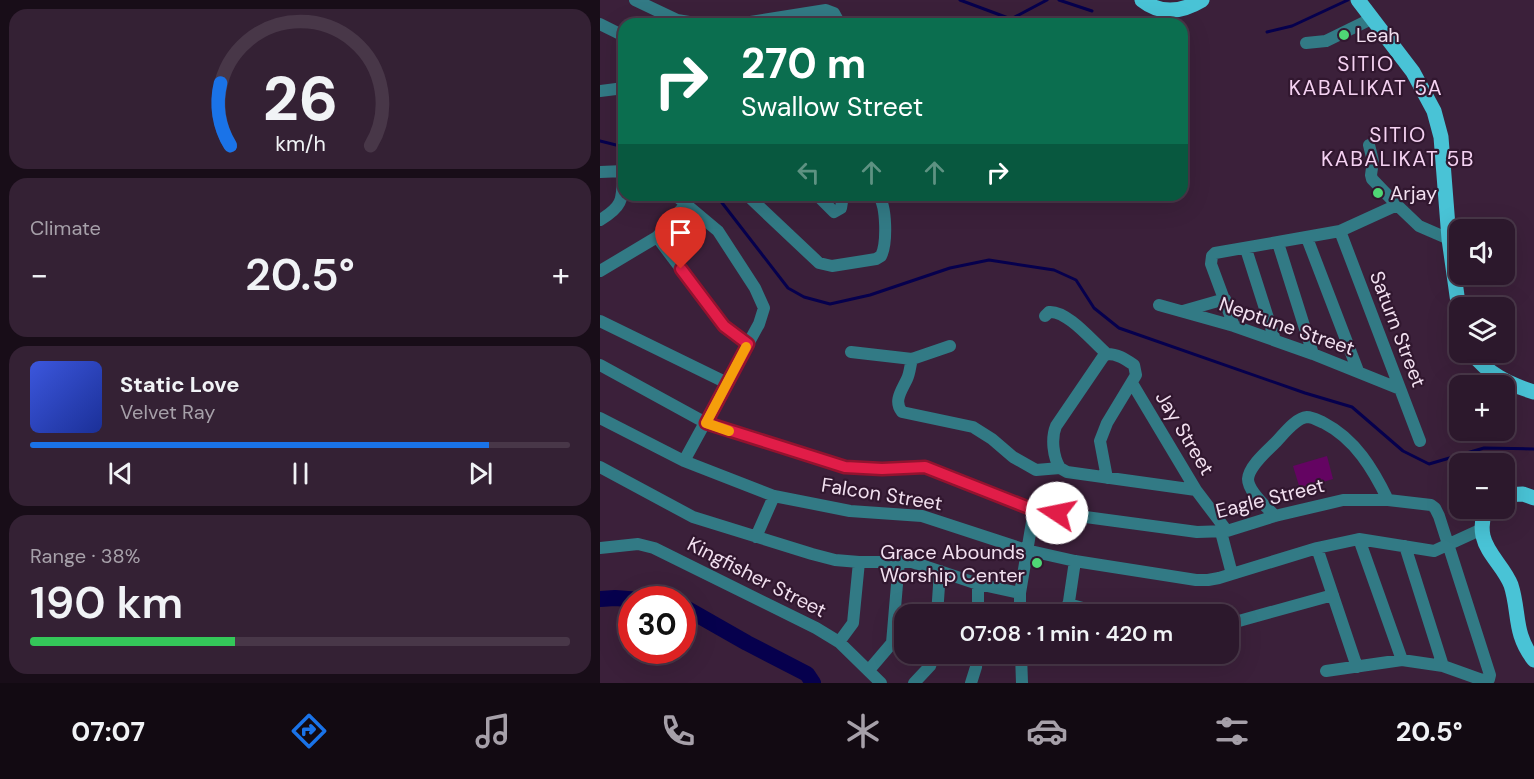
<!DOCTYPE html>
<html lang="en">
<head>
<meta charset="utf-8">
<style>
  body { margin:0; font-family:"DM Sans",sans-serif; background:#342134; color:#f1f3f6; height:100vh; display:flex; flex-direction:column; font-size:22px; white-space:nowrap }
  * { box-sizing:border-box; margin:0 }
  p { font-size:20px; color:#a6a0a9 }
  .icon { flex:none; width:33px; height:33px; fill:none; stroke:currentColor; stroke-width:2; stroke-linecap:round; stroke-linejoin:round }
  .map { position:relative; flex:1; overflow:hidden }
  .sheet { display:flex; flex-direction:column; gap:9px; padding:9px; background:#180d18; width:600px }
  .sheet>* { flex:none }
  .banner { position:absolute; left:18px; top:18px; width:570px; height:183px; border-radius:18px; box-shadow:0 6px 24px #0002,0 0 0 2px #483748; background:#0b6e4f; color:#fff; overflow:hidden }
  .tools { position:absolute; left:849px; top:219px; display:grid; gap:12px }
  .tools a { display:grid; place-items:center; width:66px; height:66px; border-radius:12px; background:#2c182c; box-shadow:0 6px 24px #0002,0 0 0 2px #483748; font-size:30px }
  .speed { position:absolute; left:18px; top:586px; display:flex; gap:12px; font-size:30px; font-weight:700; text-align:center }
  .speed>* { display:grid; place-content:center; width:78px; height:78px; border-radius:50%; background:#2c182c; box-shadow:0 6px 24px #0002,0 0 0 2px #483748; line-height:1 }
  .speed .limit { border:9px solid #d22; background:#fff; color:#111 }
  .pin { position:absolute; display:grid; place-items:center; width:51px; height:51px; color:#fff; margin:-62px -26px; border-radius:50% 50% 50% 0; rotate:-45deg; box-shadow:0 0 6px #0007 }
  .pin .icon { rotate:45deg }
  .me { position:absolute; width:66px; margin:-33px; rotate:281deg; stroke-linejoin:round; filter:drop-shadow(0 0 4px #0008) }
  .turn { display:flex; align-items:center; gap:21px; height:126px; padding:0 24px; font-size:27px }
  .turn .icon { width:78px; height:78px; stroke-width:2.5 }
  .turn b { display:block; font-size:42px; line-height:51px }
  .lanes { display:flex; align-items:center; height:57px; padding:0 24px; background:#0003; justify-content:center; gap:30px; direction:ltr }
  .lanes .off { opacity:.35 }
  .big { font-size:45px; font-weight:600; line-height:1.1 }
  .sheet .widget { flex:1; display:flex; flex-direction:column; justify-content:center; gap:9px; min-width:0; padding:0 21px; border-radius:18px; background:#342134 }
  .sheet .dial { align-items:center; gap:0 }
  .dial svg { height:156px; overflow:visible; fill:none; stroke:#483748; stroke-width:7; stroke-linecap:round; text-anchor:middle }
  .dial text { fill:#f1f3f6; stroke:none }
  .song { display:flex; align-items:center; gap:18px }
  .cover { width:72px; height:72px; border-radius:9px; background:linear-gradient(135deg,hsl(230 70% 55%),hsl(230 70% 35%)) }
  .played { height:6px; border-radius:3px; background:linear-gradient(90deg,#1a73e8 85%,#483748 85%) }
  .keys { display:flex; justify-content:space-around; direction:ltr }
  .heat { display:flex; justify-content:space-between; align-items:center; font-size:33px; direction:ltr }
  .charge { height:9px; border-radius:4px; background:linear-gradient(90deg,#34c759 38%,#483748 0) }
  .trip { position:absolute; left:294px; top:604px; width:345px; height:60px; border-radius:18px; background:#2c182c; box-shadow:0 6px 24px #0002,0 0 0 2px #483748; font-weight:600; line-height:60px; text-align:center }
  .tabs { display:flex; height:96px; justify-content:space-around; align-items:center; background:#120a12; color:#a6a0a9 }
  .tabs .icon { width:42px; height:42px }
  .tabs .selected { color:#1a73e8 }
  .tabs b { font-size:27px; color:#f1f3f6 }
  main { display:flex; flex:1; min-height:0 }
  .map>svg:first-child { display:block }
  .green { fill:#640462 }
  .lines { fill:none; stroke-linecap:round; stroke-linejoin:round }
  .stream { stroke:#06004d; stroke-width:3 }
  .river { stroke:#06004d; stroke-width:16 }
  .minor { stroke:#327a85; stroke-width:12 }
  .major { stroke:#49c3d6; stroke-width:15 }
  .route-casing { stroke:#92132f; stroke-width:15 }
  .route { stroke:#e11d48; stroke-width:10 }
  .slow { stroke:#f59e0b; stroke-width:10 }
  .poi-dot { fill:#4fd675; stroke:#31172f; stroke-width:2 }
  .labels { text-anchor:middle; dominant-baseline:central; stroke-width:4.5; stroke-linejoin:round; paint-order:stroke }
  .poi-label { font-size:20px; fill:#f2e0f0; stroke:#31172f; text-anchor:start }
  .street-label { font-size:20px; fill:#f2e0f0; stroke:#31172f }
  .neighbourhood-label { font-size:21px; letter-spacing:1.5px; fill:#f5d2f2; stroke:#31172f }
</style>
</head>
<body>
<main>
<section class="sheet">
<div class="widget dial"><svg viewBox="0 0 100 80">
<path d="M14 69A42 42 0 1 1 86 69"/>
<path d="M14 69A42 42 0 0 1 9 37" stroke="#1a73e8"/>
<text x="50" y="56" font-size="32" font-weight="700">26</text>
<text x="50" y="72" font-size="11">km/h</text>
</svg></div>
<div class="widget"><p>Climate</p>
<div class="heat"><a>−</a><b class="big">20.5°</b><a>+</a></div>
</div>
<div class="widget">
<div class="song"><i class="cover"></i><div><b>Static Love</b><p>Velvet Ray</p></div></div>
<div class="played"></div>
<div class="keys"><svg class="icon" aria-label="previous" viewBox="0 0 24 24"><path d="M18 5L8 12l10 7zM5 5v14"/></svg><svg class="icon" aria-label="pause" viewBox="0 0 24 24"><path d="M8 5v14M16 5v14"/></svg><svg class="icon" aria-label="next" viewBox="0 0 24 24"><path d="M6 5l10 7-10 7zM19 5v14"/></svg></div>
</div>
<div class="widget"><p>Range · 38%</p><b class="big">190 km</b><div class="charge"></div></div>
</section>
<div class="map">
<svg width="934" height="683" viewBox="0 0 934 683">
  <rect width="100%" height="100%" fill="#3b203a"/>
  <path class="green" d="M727,456L733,479L700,489L693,466Z"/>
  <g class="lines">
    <path class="stream" d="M360,0L411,19L447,0
      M459,0L492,11
      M667,32L692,26L748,0
      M0,141L24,147
      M116,195L188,288L204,297L230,304L270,295L350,268L389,260L454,270L476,280L494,308L519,328L705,393L752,407L803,451L829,464L884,448L934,449"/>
    <path class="river" d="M0,599L15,598L41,600
      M82,606L147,643L207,674L213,683"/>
    <path class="minor" d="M35,0L77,20L101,24
      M0,24L24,36
      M138,24L226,10L234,13L240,24
      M706,43L726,41L773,18
      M0,91L24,88
      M769,145L773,161L771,175L772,179L797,205L819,226L849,239
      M0,172L24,171
      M75,195L118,231L155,288L164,308L159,324L84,461
      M147,195L219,263L232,266L276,259L281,256C287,244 287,206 278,195
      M217,195L234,212L241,208L243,195
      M0,220C25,205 22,198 23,171
      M740,231L820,441
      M57,237L124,326L148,344
      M707,238L758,371
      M678,243L713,354
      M646,249L675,340
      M0,271L57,237L86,204
      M559,305L634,326L713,354L800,389
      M583,311L625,299
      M445,316L449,312C467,310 493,342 507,354
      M0,321L127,383
      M634,326L611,264L612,256L615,253L740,231L797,205
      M251,352L312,359C310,366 310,373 307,379C302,390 293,401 302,412L373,427L392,439L413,457L436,470L460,468
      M312,359L350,346
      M0,365L106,423L245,467L282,469L325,467L434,510L597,532L627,531L675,516L743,500H788L831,505L835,508L839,516L890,675L889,679L882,680L843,666L802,660L726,671
      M532,383L596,490L627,531
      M0,418L84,461L174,496L250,511L322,516L426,550L475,561L596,580H608L619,578L717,548L759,539L834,551L882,529
      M0,467L93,517L212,554L235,560L259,562H312L378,584L420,593
      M460,468C453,457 451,438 456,426L503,357L507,354C518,354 525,359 534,365L536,375L507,423L500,441L507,478
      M460,468L467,472L596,490
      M675,516C667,507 648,492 648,479C649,466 667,451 675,443C683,435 695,418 707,417C713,417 719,421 724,423C755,439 773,469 788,500
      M621,532L632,574
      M156,537L174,496
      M759,539L802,660
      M805,546L843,666
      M0,548L38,544L54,548L216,628L239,642L281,683
      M717,548L757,667
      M468,604L509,615
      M337,615L340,571
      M378,615V584
      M420,615V593L434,510
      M467,615L475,561
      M628,624L733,595
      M239,642L253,623L259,562
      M421,654L422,683
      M463,657V654
      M269,670L292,643L299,561
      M314,683L330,666L334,654
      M371,683L376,667L377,654"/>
    <path class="major" d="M542,0C561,15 582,12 602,0
      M758,0L813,72L834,111L841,137L849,239L860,317
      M871,352C888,374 908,384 934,392
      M904,495L923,494L934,498
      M886,508C882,518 881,526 883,536C887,554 904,567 911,585C920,613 913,633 934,660"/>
  </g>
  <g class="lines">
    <g class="route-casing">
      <path id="route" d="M81,269L124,326L148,344L106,423L245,467L282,469L325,467L434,510L457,513"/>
    </g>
    <use href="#route" class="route"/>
    <path class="slow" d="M129,431L106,423L146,347"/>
  </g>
  <g class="poi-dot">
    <circle cx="744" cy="35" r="6"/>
    <circle cx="778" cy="193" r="6"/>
    <circle cx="437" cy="563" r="6"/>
  </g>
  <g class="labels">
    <g class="poi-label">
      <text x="756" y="35">Leah</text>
      <text x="790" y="193">Arjay</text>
      <text x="425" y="552" text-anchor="end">Grace Abounds<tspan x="425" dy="23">Worship Center</tspan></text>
    </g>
    <g class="street-label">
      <text transform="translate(687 326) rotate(19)">Neptune Street</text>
      <text transform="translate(798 329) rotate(69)">Saturn Street</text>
      <text transform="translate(585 433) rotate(59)">Jay Street</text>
      <text transform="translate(282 494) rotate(9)">Falcon Street</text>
      <text transform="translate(670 498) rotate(-14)">Eagle Street</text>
      <text transform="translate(157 577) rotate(27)">Kingfisher Street</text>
    </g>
    <g class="neighbourhood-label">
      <text x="766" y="64">SITIO<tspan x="766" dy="24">KABALIKAT 5A</tspan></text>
      <text x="798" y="135">SITIO<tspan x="798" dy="24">KABALIKAT 5B</tspan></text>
    </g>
  </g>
</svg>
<div class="tools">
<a><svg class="icon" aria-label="sound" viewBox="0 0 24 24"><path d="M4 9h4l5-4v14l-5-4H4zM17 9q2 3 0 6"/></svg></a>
<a><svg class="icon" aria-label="layers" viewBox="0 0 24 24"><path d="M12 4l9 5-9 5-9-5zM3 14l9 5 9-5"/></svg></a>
<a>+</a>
<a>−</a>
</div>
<div class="speed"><div class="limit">30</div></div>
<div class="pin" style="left:81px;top:269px;background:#d93025"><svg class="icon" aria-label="arrive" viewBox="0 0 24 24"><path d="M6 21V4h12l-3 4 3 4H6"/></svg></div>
<svg class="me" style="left:457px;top:513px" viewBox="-20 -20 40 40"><circle r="19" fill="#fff"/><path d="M0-13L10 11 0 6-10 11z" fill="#e11d48"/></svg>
<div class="trip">07:08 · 1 min · 420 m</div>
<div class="banner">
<div class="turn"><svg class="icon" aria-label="right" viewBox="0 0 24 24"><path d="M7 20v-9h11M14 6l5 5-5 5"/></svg><div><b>270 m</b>Swallow Street</div></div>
<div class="lanes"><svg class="icon off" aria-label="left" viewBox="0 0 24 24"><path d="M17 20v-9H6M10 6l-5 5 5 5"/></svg><svg class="icon off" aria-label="ahead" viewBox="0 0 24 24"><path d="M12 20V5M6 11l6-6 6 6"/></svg><svg class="icon off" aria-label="ahead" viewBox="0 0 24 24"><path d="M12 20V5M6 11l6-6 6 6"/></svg><svg class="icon" aria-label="right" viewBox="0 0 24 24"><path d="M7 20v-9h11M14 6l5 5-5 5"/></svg></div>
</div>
</div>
</main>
<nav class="tabs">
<b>07:07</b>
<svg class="icon selected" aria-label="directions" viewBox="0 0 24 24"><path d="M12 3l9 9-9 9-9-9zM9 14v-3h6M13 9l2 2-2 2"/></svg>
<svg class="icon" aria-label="music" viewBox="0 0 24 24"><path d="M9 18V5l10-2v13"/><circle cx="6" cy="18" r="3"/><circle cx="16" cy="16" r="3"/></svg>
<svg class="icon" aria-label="phone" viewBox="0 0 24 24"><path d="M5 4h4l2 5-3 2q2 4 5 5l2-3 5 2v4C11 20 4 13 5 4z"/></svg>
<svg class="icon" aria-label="climate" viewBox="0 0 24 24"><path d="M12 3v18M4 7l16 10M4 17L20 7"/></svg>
<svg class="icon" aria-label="car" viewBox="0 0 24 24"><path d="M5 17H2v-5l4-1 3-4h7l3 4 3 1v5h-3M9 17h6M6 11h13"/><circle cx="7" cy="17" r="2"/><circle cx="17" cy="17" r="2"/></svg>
<svg class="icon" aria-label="filters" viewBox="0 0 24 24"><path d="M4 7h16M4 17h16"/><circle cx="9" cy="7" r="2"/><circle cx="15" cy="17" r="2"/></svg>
<b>20.5°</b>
</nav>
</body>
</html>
